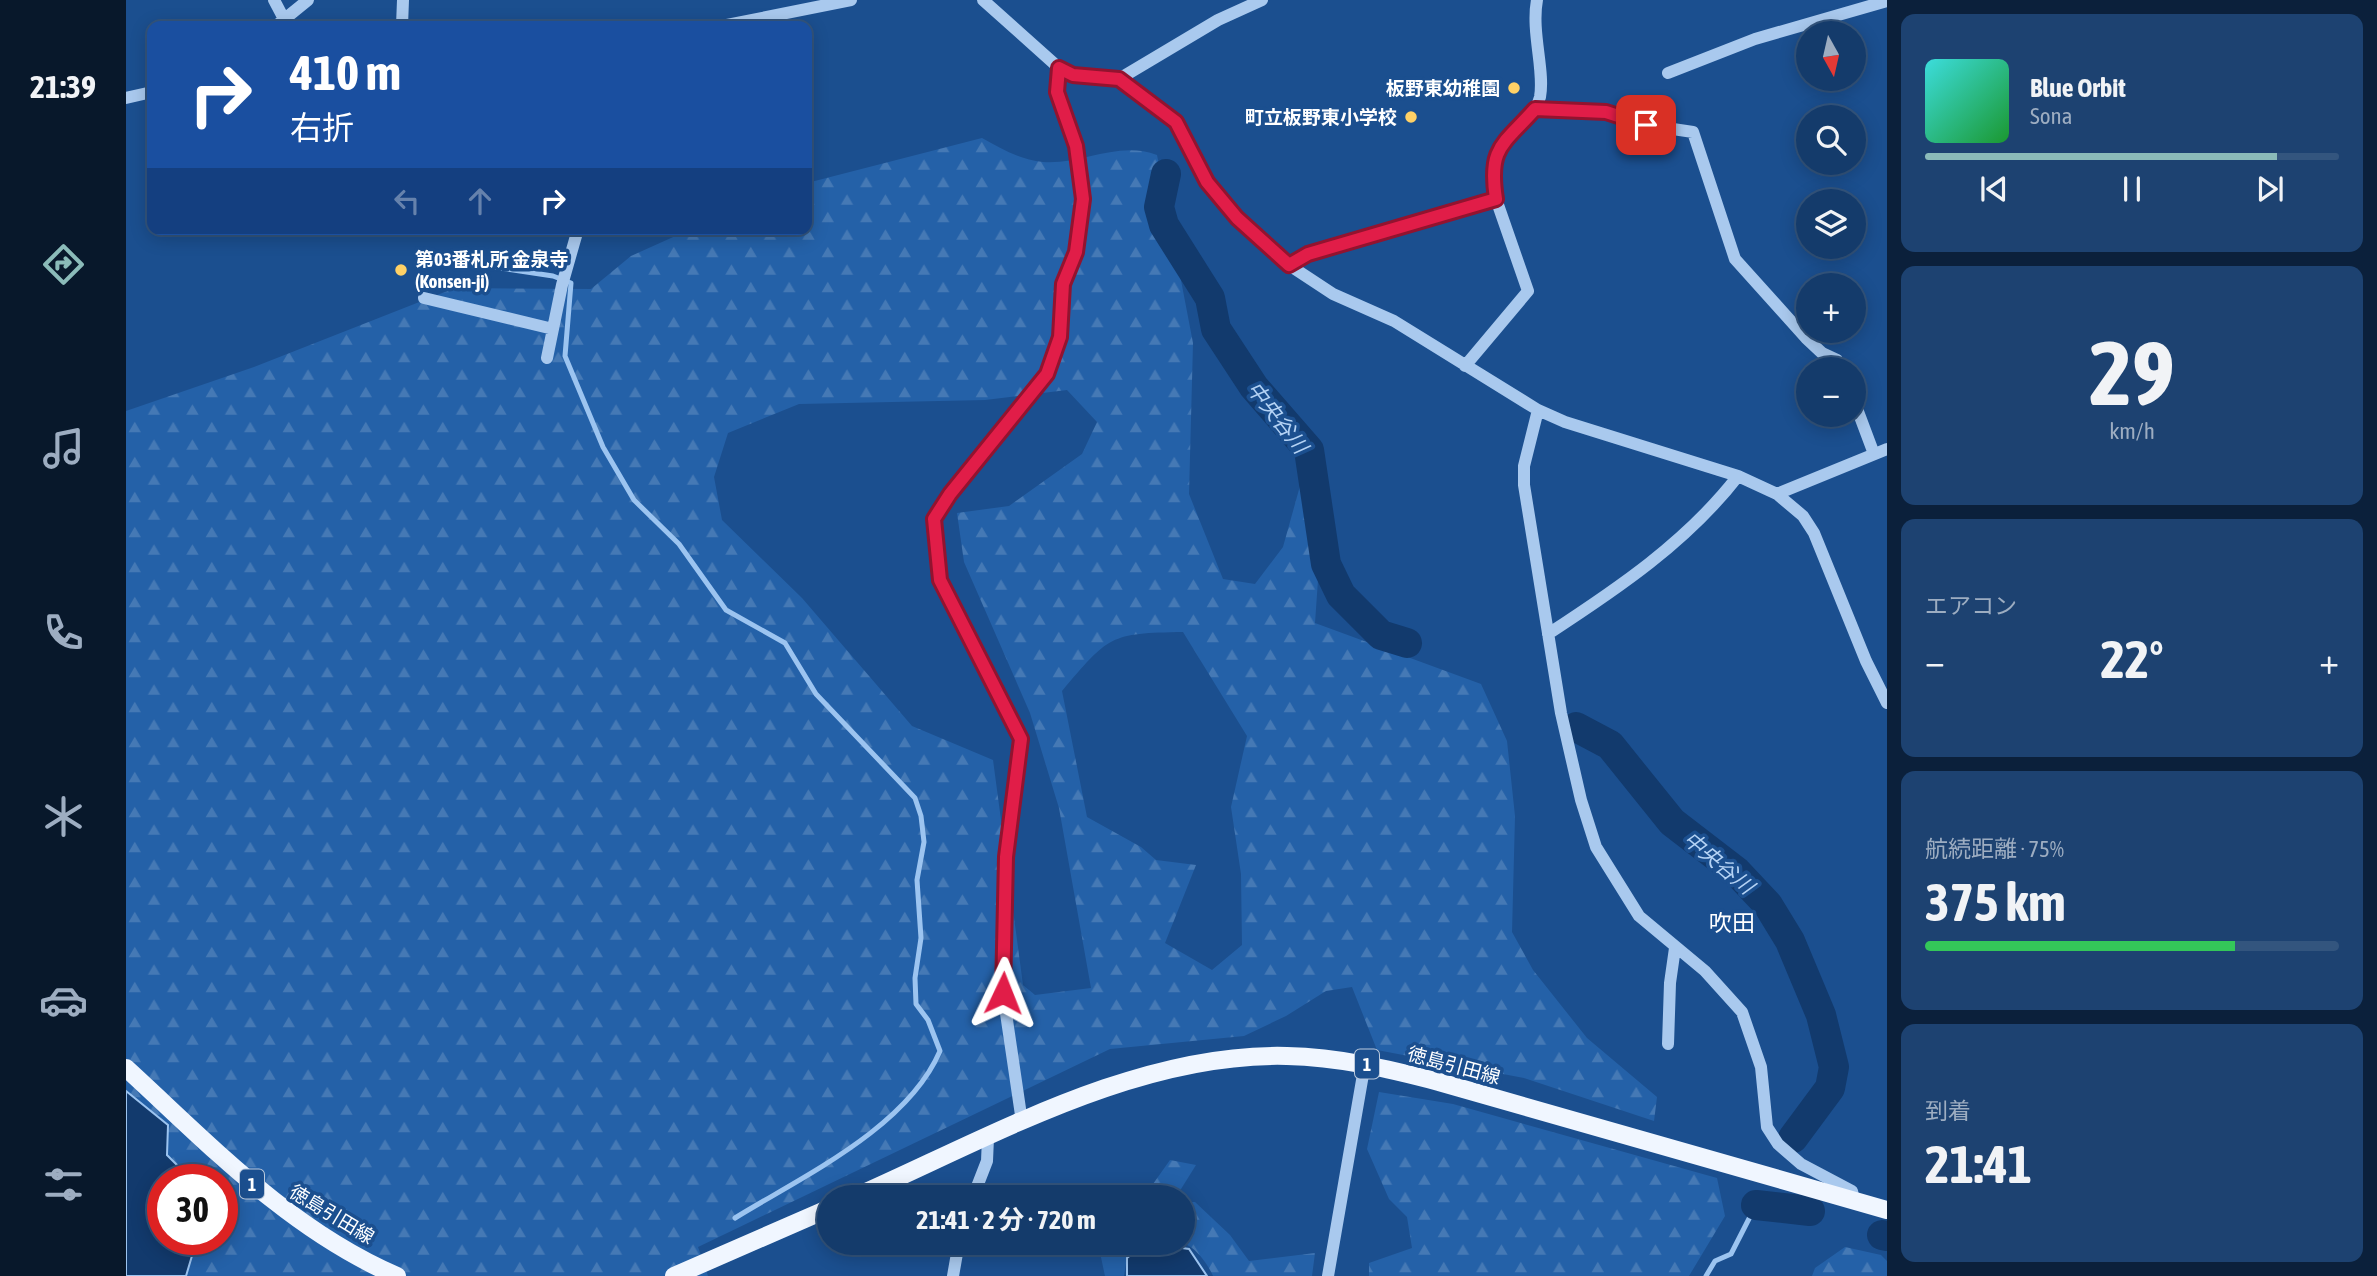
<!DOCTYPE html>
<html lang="ja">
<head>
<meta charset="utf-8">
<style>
  body { margin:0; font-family:"Asap Condensed","Noto Sans JP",sans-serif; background:#1d4271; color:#f1f3f6; height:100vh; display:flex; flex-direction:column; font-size:26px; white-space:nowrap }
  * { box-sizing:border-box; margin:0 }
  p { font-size:23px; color:#9dadc1 }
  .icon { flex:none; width:38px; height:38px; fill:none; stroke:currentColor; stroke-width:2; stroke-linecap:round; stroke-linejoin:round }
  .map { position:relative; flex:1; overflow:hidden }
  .panel { display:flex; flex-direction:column; gap:14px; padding:14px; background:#0b203b; width:490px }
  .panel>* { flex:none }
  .guide { position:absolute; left:21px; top:21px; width:665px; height:214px; border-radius:14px; box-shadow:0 4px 18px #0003,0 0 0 2px #33557e; background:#1a4fa0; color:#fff; overflow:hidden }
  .needle { width:46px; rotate:172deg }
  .buttons { position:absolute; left:1670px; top:21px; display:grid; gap:14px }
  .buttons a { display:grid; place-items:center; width:70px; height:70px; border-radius:50%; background:#143b6b; box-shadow:0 4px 18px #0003,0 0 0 2px #33557e; font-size:35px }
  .speed { position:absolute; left:21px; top:1164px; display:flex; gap:14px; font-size:35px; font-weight:700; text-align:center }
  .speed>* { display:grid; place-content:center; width:91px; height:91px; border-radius:50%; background:#143b6b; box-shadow:0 4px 18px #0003,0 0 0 2px #33557e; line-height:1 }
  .speed .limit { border:10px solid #d22; background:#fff; color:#111 }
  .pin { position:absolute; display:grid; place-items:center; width:60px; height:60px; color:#fff; margin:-30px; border-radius:14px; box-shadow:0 4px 10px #0006 }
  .me { position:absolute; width:77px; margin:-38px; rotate:2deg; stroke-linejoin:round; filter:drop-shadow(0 0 5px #0008) }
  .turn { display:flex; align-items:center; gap:24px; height:147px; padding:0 28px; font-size:32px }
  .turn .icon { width:91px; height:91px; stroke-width:2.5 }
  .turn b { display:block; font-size:49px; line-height:60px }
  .lanes { display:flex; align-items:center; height:66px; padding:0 28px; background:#0003; justify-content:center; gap:35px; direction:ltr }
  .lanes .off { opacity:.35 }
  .big { font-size:52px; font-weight:700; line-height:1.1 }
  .panel .tile { flex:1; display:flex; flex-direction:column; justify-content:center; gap:10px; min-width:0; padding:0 24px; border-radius:14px; background:#1d4271 }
  .panel .dial { align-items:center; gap:0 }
  .dial b { font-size:91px; line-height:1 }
  .song { display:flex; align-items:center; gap:21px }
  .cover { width:84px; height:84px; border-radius:10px; background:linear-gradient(135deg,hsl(180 70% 55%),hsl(130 70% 35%)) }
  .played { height:7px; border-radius:4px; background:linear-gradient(90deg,#8bbbb9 85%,#33557e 85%) }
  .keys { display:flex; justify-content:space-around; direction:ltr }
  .heat { display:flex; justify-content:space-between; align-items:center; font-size:38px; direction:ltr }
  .charge { height:10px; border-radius:5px; background:linear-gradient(90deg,#34c759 75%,#33557e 0) }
  .trip { position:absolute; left:691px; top:1185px; width:378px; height:70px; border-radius:35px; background:#143b6b; box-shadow:0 4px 18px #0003,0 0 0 2px #33557e; font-weight:700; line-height:70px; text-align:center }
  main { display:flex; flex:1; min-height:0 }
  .tabs { display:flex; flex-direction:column; width:126px; justify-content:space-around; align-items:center; background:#08182b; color:#9dadc1 }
  .tabs .icon { width:49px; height:49px }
  .tabs .selected { color:#8bbbb9 }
  .tabs b { font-size:32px; color:#f1f3f6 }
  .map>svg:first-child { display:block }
  .forest { fill:url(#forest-firs); fill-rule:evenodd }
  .water { fill:#123a6d; stroke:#9cc4f0; stroke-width:2 }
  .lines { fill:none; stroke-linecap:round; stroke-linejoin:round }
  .stream { stroke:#9cc4f0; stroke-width:5 }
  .river { stroke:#123a6d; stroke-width:30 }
  .minor { stroke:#a9c9ee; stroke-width:12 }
  .major { stroke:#f0f6ff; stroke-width:18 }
  .route-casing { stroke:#92132f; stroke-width:18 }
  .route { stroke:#e11d48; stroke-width:12 }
  .poi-dot { fill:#ffd166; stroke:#1b4f8f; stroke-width:2.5 }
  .labels { text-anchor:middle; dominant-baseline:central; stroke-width:7; stroke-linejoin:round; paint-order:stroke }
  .shield { fill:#1b4f8f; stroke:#bbcadd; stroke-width:2 }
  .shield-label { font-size:18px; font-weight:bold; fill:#fff }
  .poi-label { font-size:19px; font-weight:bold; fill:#fff; stroke:#1b4f8f; text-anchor:end }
  .street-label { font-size:19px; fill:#fff; stroke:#1b4f8f }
  .water-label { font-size:21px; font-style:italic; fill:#b5d3f5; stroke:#1b4f8f }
  .quarter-label { font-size:23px; fill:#fff; stroke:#1b4f8f }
</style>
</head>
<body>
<main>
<nav class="tabs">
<b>21:39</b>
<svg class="icon selected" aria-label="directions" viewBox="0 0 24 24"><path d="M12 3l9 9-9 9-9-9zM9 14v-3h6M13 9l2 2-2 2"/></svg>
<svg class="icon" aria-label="music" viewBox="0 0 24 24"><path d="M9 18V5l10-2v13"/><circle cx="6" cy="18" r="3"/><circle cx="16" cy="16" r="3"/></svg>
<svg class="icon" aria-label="phone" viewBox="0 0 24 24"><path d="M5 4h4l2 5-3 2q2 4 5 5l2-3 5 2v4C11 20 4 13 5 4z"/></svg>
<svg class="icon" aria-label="climate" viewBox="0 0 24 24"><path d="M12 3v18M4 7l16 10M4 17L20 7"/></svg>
<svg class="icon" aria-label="car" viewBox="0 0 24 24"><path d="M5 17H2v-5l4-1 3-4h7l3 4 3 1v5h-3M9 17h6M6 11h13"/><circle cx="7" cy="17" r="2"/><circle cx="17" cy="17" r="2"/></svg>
<svg class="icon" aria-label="filters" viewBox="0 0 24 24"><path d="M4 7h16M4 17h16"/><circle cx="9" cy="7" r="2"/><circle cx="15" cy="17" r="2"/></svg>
</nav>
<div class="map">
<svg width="1761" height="1276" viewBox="0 0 1761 1276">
  <defs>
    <pattern id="forest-firs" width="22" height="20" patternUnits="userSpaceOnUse" patternTransform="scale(1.75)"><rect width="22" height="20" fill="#2461a8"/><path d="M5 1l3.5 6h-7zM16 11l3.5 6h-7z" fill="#4579b5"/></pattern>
  </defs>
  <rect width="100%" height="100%" fill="#1b4f8f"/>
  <path class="forest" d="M856,138C876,149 894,160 917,162C956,165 992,140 1031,155L1067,343L1063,494L1097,579L1129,584L1157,547L1174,486L1198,493L1189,623L1355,684L1381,741L1389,816L1386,932L1407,970L1461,1038L1531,1097L1528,1121L1398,1078L1251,1050L1226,987L1200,991L1160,1016L1118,1036L984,1049L572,1247L582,1276H60L71,1239H96V1180L65,1179L41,1155L0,1091V411L128,367L329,288L465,289L505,256L565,229H681V183ZM941,390L971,422L956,454L883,506L831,513L838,562L904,713L933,808L965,988L909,995L897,985L867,760L786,726L676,598L596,520L588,477L602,433L673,404L859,400ZM1057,632L1121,736L1105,807L1115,874L1116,945L1086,970L1039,943L1070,865L1030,860L1015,847L961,817L936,691C983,636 983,633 1057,632Z
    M1253,1092L1327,1104L1591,1178L1599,1216L1563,1276H1243V1263L1286,1248L1281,1217L1263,1199L1241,1149Z
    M1044,1160L1070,1165L1050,1197H1000L998,1190L1027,1184Z
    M1057,1202H1069L1104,1235L1123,1261L1189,1253L1186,1276H1087C1082,1264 1069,1246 1056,1243Z
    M972,1243V1242L1017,1243L1002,1251L998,1276H979Z
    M1719,1247L1755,1255L1761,1261V1276H1686L1689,1268Z"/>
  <path class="water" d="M0,1091L42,1125L41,1155L65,1179L37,1180V1239H71L60,1276H0Z
    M1020,1243L1063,1249L1081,1276H1001V1258Z"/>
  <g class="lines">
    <path class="stream" d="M173,24L179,26
      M327,261L427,276L445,283L439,356L477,447L508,500L553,544L600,610L659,643L690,694L789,798L795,816L798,842L791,880L795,938L789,978L790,1004L802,1020L814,1051C781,1128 677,1176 609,1218
      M1580,1276L1589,1261L1605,1254L1630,1205"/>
    <path class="river" d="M1040,174L1033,207L1038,225L1084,298L1090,329L1128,387L1183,450L1200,564L1215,595L1255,635L1281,643
      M1450,727L1484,745L1546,822L1611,872L1642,905L1664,941L1695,1015L1708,1067L1704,1088L1667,1138
      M1630,1205L1684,1211
      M1756,1235L1761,1236"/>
    <path class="minor" d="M148,0L158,19
      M857,0L933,68L931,92L950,146L957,199L950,252L937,284L934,337L921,374L824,494L809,519L814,580L895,739L880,857L877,993L896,1122
      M150,26L182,0
      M276,26L277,0
      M596,26L725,0
      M933,68L947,75L993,79L1092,20L1136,0
      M1542,73L1629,39L1761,1
      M993,79L1050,122L1081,182L1111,218L1163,265L1207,294L1268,321L1412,410L1439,422L1612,476L1651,494L1677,516L1688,533L1740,661L1761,703
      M0,98L26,92
      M1409,109L1480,112L1520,125L1567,132L1609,259L1680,338L1696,353L1711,360L1716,369
      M1370,199C1363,152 1370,153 1400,119C1406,113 1412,106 1414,97C1419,71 1405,32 1411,0
      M1163,265L1182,254L1370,199L1402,291L1339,366
      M298,298L427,329
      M421,358L436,285L452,229
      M1727,398L1748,454
      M1412,410L1398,466V485L1435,713L1455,800L1470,847L1513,916L1579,971L1616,1012L1635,1067L1641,1127L1652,1144L1675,1164L1726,1191L1728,1200
      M1651,494L1761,449
      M1422,634C1491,589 1561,542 1612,476
      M1542,1044L1544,983L1549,948
      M847,1197L861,1161L862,1138
      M827,1276L833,1242
      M1202,1276L1239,1063"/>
    <path class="major" d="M0,1068C84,1145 164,1230 271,1276
      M729,1197C863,1138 1011,1052 1161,1056C1213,1057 1263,1069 1313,1082L1761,1210
      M548,1276L704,1208"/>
  </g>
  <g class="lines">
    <g class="route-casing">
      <path id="route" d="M877,993L880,857L895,739L814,580L808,519L824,494L921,374L934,337L937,284L950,252L957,199L950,146L931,92L933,68L947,75L993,79L1050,122L1081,182L1111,218L1163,265L1182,254L1370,199C1362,147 1377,145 1409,109L1480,112L1520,125"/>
    </g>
    <use href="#route" class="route"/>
  </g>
  <g class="poi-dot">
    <circle cx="1388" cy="88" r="7"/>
    <circle cx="1285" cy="117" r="7"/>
    <circle cx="275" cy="270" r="7"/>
  </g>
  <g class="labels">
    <g class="shield">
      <rect x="1229" y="1049.5" width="24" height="29" rx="5"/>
      <rect x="114" y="1169.5" width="24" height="29" rx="5"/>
    </g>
    <g class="shield-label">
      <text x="1241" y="1064">1</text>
      <text x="126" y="1184">1</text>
    </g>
    <g class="poi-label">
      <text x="1374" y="88">板野東幼稚園</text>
      <text x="1271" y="117">町立板野東小学校</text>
      <text x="289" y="259" text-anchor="start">第03番札所 金泉寺<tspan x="289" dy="22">(Konsen-ji)</tspan></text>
    </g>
    <g class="street-label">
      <text transform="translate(1328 1065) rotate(15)">徳島引田線</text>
      <text transform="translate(206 1214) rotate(31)">徳島引田線</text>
    </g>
    <g class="water-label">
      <text transform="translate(1152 417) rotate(52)">中央谷川</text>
      <text transform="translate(1593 862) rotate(40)">中央谷川</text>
    </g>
    <g class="quarter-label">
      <text x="1606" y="923">吹田</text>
    </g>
  </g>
</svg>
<div class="buttons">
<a><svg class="needle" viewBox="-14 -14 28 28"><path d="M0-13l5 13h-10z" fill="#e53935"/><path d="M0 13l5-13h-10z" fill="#9dadc1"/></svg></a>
<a><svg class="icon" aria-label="search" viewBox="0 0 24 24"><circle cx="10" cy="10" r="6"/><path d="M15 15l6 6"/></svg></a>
<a><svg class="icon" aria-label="layers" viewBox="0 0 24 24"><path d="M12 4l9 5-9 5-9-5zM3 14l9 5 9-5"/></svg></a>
<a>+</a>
<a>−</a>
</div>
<div class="speed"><div class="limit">30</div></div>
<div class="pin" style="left:1520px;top:125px;background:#d93025"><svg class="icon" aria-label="arrive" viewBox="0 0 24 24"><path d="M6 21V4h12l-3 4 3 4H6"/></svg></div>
<svg class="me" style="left:877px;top:993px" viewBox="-20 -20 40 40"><path d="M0-17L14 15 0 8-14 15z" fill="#e11d48" stroke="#fff" stroke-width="4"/></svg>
<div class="trip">21:41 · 2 分 · 720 m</div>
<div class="guide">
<div class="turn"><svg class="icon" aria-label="right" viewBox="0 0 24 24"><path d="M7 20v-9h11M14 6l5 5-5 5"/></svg><div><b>410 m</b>右折</div></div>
<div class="lanes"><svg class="icon off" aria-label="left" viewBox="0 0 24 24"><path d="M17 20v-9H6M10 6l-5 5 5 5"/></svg><svg class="icon off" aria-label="ahead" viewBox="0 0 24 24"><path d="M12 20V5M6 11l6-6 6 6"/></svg><svg class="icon" aria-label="right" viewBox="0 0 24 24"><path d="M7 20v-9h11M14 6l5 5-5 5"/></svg></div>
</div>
</div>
<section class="panel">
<div class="tile">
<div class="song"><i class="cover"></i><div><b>Blue Orbit</b><p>Sona</p></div></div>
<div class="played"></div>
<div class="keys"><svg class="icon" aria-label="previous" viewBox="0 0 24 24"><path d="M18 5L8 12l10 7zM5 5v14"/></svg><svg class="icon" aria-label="pause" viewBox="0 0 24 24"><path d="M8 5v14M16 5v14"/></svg><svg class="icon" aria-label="next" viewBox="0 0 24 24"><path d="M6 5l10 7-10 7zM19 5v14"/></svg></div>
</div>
<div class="tile dial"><b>29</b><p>km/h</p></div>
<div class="tile"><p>エアコン</p>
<div class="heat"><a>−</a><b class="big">22°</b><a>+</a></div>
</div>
<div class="tile"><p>航続距離 · 75%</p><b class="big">375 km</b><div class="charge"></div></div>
<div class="tile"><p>到着</p><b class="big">21:41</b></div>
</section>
</main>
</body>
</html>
